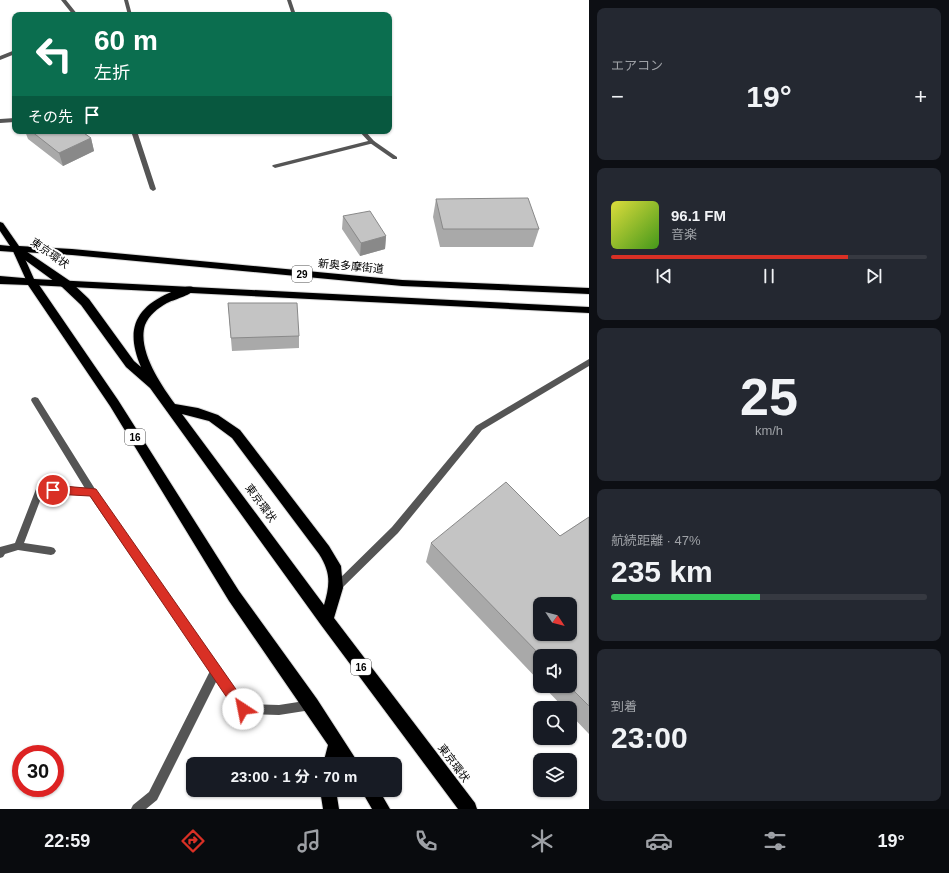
<!DOCTYPE html>
<html lang="ja">
<head>
<meta charset="utf-8">
<style>
  body { margin:0; font-family:Helvetica,"Noto Sans JP",sans-serif; background:#242831; color:#f1f3f6; height:100vh; display:flex; flex-direction:column; font-size:15px; white-space:nowrap }
  * { box-sizing:border-box; margin:0 }
  p { font-size:13px; color:#9ea1a6 }
  .icon { flex:none; width:22px; height:22px; fill:none; stroke:currentColor; stroke-width:2; stroke-linecap:round; stroke-linejoin:round }
  .map { position:relative; flex:1; overflow:hidden }
  .side { display:flex; flex-direction:column; gap:8px; padding:8px; background:#0d0f14; width:360px }
  .side>* { flex:none }
  .guide { position:absolute; left:12px; top:12px; width:380px; height:122px; border-radius:8px; box-shadow:0 1px 3px #0004; background:#0b6e4f; color:#fff; overflow:hidden }
  .needle { width:26px; rotate:126deg }
  .fabs { position:absolute; left:533px; top:597px; display:grid; gap:8px }
  .fabs a { display:grid; place-items:center; width:44px; height:44px; border-radius:8px; background:#171b24; box-shadow:0 1px 3px #0004; font-size:20px }
  .speed { position:absolute; left:12px; top:745px; display:flex; gap:8px; font-size:20px; font-weight:700; text-align:center }
  .speed>* { display:grid; place-content:center; width:52px; height:52px; border-radius:50%; background:#171b24; box-shadow:0 1px 3px #0004; line-height:1 }
  .speed .limit { border:6px solid #d22; background:#fff; color:#111 }
  .pin { position:absolute; display:grid; place-items:center; width:34px; height:34px; color:#fff; margin:-17px; border:2px solid #fff; border-radius:50%; box-shadow:0 1px 4px #0007 }
  .me { position:absolute; width:44px; margin:-22px; rotate:326deg; stroke-linejoin:round; filter:drop-shadow(0 0 3px #0008) }
  .turn { display:flex; align-items:center; gap:14px; height:84px; padding:0 16px; font-size:18px }
  .turn .icon { width:52px; height:52px; stroke-width:2.5 }
  .turn b { display:block; font-size:28px; line-height:34px }
  .then { display:flex; align-items:center; height:38px; padding:0 16px; background:#0003; gap:8px; font-size:15px }
  .big { font-size:30px; font-weight:700; line-height:1.1 }
  .side .card { flex:1; display:flex; flex-direction:column; justify-content:center; gap:6px; min-width:0; padding:0 14px; border-radius:8px; background:#242831 }
  .side .dial { align-items:center; gap:0 }
  .dial b { font-size:52px; line-height:1 }
  .song { display:flex; align-items:center; gap:12px }
  .cover { width:48px; height:48px; border-radius:6px; background:linear-gradient(135deg,hsl(60 70% 55%),hsl(100 70% 35%)) }
  .played { height:4px; border-radius:2px; background:linear-gradient(90deg,#d93025 75%,#363941 75%) }
  .keys { display:flex; justify-content:space-around; direction:ltr }
  .heat { display:flex; justify-content:space-between; align-items:center; font-size:22px; direction:ltr }
  .charge { height:6px; border-radius:3px; background:linear-gradient(90deg,#34c759 47%,#363941 0) }
  .trip { position:absolute; left:186px; top:757px; width:216px; height:40px; border-radius:8px; background:#171b24; box-shadow:0 1px 3px #0004; font-weight:700; line-height:40px; text-align:center }
  .dock { display:flex; height:64px; justify-content:space-around; align-items:center; background:#090b0e; color:#9ea1a6 }
  .dock .icon { width:28px; height:28px }
  .dock .on { color:#d93025 }
  .dock b { font-size:18px; color:#f1f3f6 }
  main { display:flex; flex:1; min-height:0 }
  .map>svg:first-child { display:block }
  .lines { fill:none; stroke-linecap:round; stroke-linejoin:round }
  .primary-casing { stroke:#dbdbdb; stroke-width:2 }
  .highway-casing { stroke:#dbdbdb; stroke-width:2 }
  .lane { fill:#555; fill-rule:evenodd }
  .street { fill:#555; fill-rule:evenodd }
  .primary { fill:#000; fill-rule:evenodd }
  .highway { fill:#000; fill-rule:evenodd }
  .wall { fill:#a9a9a9 }
  .shaded-wall { fill:#898989 }
  .building { fill:#c4c4c4; stroke:#898989; fill-rule:evenodd }
  .route { fill:#d93025; stroke:#8d1f18 }
  .labels { text-anchor:middle; dominant-baseline:central; stroke-width:4; stroke-linejoin:round; paint-order:stroke }
  .shield { fill:#fff; stroke:#4c4c4c; stroke-width:1 }
  .shield-label { font-size:10px; font-weight:bold; fill:#000 }
  .street-label { font-size:11px; fill:#000; stroke:#fff }
</style>
</head>
<body>
<main>
<div class="map">
<svg width="589" height="809" viewBox="0 0 589 809">
  <rect width="100%" height="100%" fill="#fff"/>
  <g class="lines">
    <g class="primary-casing">
      <path id="primary" d="M0,222L3,223L19,246L72,249L402,280L589,288V294L402,286L72,255L22,252L34,279L589,307V313L31,285L27,282L12,249L0,231Z"/>
    </g>
    <g class="highway-casing">
      <path id="highway" d="M0,245L20,247L70,281L89,299L134,361L141,367C126,332 133,309 169,293C176,290 185,285 193,287L194,290C191,295 173,300 167,303C158,308 149,315 145,325C137,350 161,385 175,404L198,408L218,415L240,430L329,546L341,566L343,588L334,618L475,803L477,809H458L321,625L150,388L126,367L81,305L62,287L14,252L0,251ZM182,414L209,421L232,438L319,554C331,573 330,584 324,605Z
        M0,276L35,279L118,400L239,591L317,699L359,764H341L340,762L339,764H323L328,745L229,601L110,406L28,285L0,284Z
        M320,790H336L339,809H323Z
        M361,790H379L390,809H372Z"/>
    </g>
    <path class="lane" d="M61,0H66L78,15H73Z
      M124,0H128L132,15H128Z
      M15,50V54L0,60V56Z
      M131,131H137L156,189L155,190L153,191L150,189Z
      M372,140L375,142L374,143L275,168L272,166L273,165Z
      M589,359V366L482,430L398,533L339,591L336,592L333,591L331,588L333,585L392,527L476,426Z
      M40,485L92,488L95,489L96,492L95,495L92,496L43,493L24,543L51,547L54,548L56,551L54,554L51,555L18,550L5,554L3,557L0,558V547L15,543L36,489L37,486Z"/>
    <path class="street" d="M287,0H291L296,15H292Z
      M15,118V122L0,123V119Z
      M359,131H365L374,141L397,157V159H393L370,143Z
      M35,397L38,398L95,489L246,704L279,705L311,700L315,701L316,705L315,709L311,710L279,715L243,714L239,713L217,680L157,800L146,809H131L133,805L149,792L210,671L89,495L32,402L31,400L32,398Z"/>
    <use href="#primary" class="primary"/>
    <use href="#highway" class="highway"/>
  </g>
  <path class="wall" d="M25,131H81L91,138L94,151L63,166L28,139Z
    M436,199L539,229L533,247H440L433,217Z
    M343,216L386,236L385,249L360,256L342,229Z
    M228,303L299,336V348L232,351Z
    M589,517V734L570,714V708H564L543,686H570V656H540V682L426,562L431,543L560,536Z"/>
  <path class="shaded-wall" d="M91,138L94,151L63,166L59,153Z
    M386,236L385,249L360,256L361,243Z"/>
  <path class="building" d="M31,131H81L91,138L59,153Z
    M528,198L539,229H443L436,199Z
    M370,211L386,236L361,243L343,216Z
    M228,303H297L299,336L231,338Z
    M506,482L560,536L589,517V706L569,686H570V656H541L431,543ZM540,604H570V634H540Z"/>
  <path class="route" d="M53,485L96,489L247,705L249,709L247,714L243,715L238,714L90,496L53,494L49,493L48,490L49,487Z"/>
  <g class="labels">
    <g class="shield">
      <rect x="292" y="266" width="20" height="16" rx="3"/>
      <rect x="125" y="429" width="20" height="16" rx="3"/>
      <rect x="351" y="659" width="20" height="16" rx="3"/>
    </g>
    <g class="shield-label">
      <text x="302" y="274">29</text>
      <text x="135" y="437">16</text>
      <text x="361" y="667">16</text>
    </g>
    <g class="street-label">
      <text transform="translate(50 253) rotate(35)">東京環状</text>
      <text transform="translate(351 266) rotate(5)">新奥多摩街道</text>
      <text transform="translate(261 503) rotate(54)">東京環状</text>
      <text transform="translate(454 763) rotate(53)">東京環状</text>
    </g>
  </g>
</svg>
<div class="fabs">
<a><svg class="needle" viewBox="-14 -14 28 28"><path d="M0-13l5 13h-10z" fill="#e53935"/><path d="M0 13l5-13h-10z" fill="#9ea1a6"/></svg></a>
<a><svg class="icon" aria-label="sound" viewBox="0 0 24 24"><path d="M4 9h4l5-4v14l-5-4H4zM17 9q2 3 0 6"/></svg></a>
<a><svg class="icon" aria-label="search" viewBox="0 0 24 24"><circle cx="10" cy="10" r="6"/><path d="M15 15l6 6"/></svg></a>
<a><svg class="icon" aria-label="layers" viewBox="0 0 24 24"><path d="M12 4l9 5-9 5-9-5zM3 14l9 5 9-5"/></svg></a>
</div>
<div class="speed"><div class="limit">30</div></div>
<div class="pin" style="left:53px;top:490px;background:#d93025"><svg class="icon" aria-label="arrive" viewBox="0 0 24 24"><path d="M6 21V4h12l-3 4 3 4H6"/></svg></div>
<svg class="me" style="left:243px;top:709px" viewBox="-20 -20 40 40"><circle r="19" fill="#fff"/><path d="M0-13L10 11 0 6-10 11z" fill="#d93025"/></svg>
<div class="trip">23:00 · 1 分 · 70 m</div>
<div class="guide">
<div class="turn"><svg class="icon" aria-label="left" viewBox="0 0 24 24"><path d="M17 20v-9H6M10 6l-5 5 5 5"/></svg><div><b>60 m</b>左折</div></div>
<div class="then">その先<svg class="icon" aria-label="arrive" viewBox="0 0 24 24"><path d="M6 21V4h12l-3 4 3 4H6"/></svg></div>
</div>
</div>
<section class="side">
<div class="card"><p>エアコン</p>
<div class="heat"><a>−</a><b class="big">19°</b><a>+</a></div>
</div>
<div class="card">
<div class="song"><i class="cover"></i><div><b>96.1 FM</b><p>音楽</p></div></div>
<div class="played"></div>
<div class="keys"><svg class="icon" aria-label="previous" viewBox="0 0 24 24"><path d="M18 5L8 12l10 7zM5 5v14"/></svg><svg class="icon" aria-label="pause" viewBox="0 0 24 24"><path d="M8 5v14M16 5v14"/></svg><svg class="icon" aria-label="next" viewBox="0 0 24 24"><path d="M6 5l10 7-10 7zM19 5v14"/></svg></div>
</div>
<div class="card dial"><b>25</b><p>km/h</p></div>
<div class="card"><p>航続距離 · 47%</p><b class="big">235 km</b><div class="charge"></div></div>
<div class="card"><p>到着</p><b class="big">23:00</b></div>
</section>
</main>
<nav class="dock">
<b>22:59</b>
<svg class="icon on" aria-label="directions" viewBox="0 0 24 24"><path d="M12 3l9 9-9 9-9-9zM9 14v-3h6M13 9l2 2-2 2"/></svg>
<svg class="icon" aria-label="music" viewBox="0 0 24 24"><path d="M9 18V5l10-2v13"/><circle cx="6" cy="18" r="3"/><circle cx="16" cy="16" r="3"/></svg>
<svg class="icon" aria-label="phone" viewBox="0 0 24 24"><path d="M5 4h4l2 5-3 2q2 4 5 5l2-3 5 2v4C11 20 4 13 5 4z"/></svg>
<svg class="icon" aria-label="climate" viewBox="0 0 24 24"><path d="M12 3v18M4 7l16 10M4 17L20 7"/></svg>
<svg class="icon" aria-label="car" viewBox="0 0 24 24"><path d="M5 17H2v-5l4-1 3-4h7l3 4 3 1v5h-3M9 17h6M6 11h13"/><circle cx="7" cy="17" r="2"/><circle cx="17" cy="17" r="2"/></svg>
<svg class="icon" aria-label="filters" viewBox="0 0 24 24"><path d="M4 7h16M4 17h16"/><circle cx="9" cy="7" r="2"/><circle cx="15" cy="17" r="2"/></svg>
<b>19°</b>
</nav>
</body>
</html>
